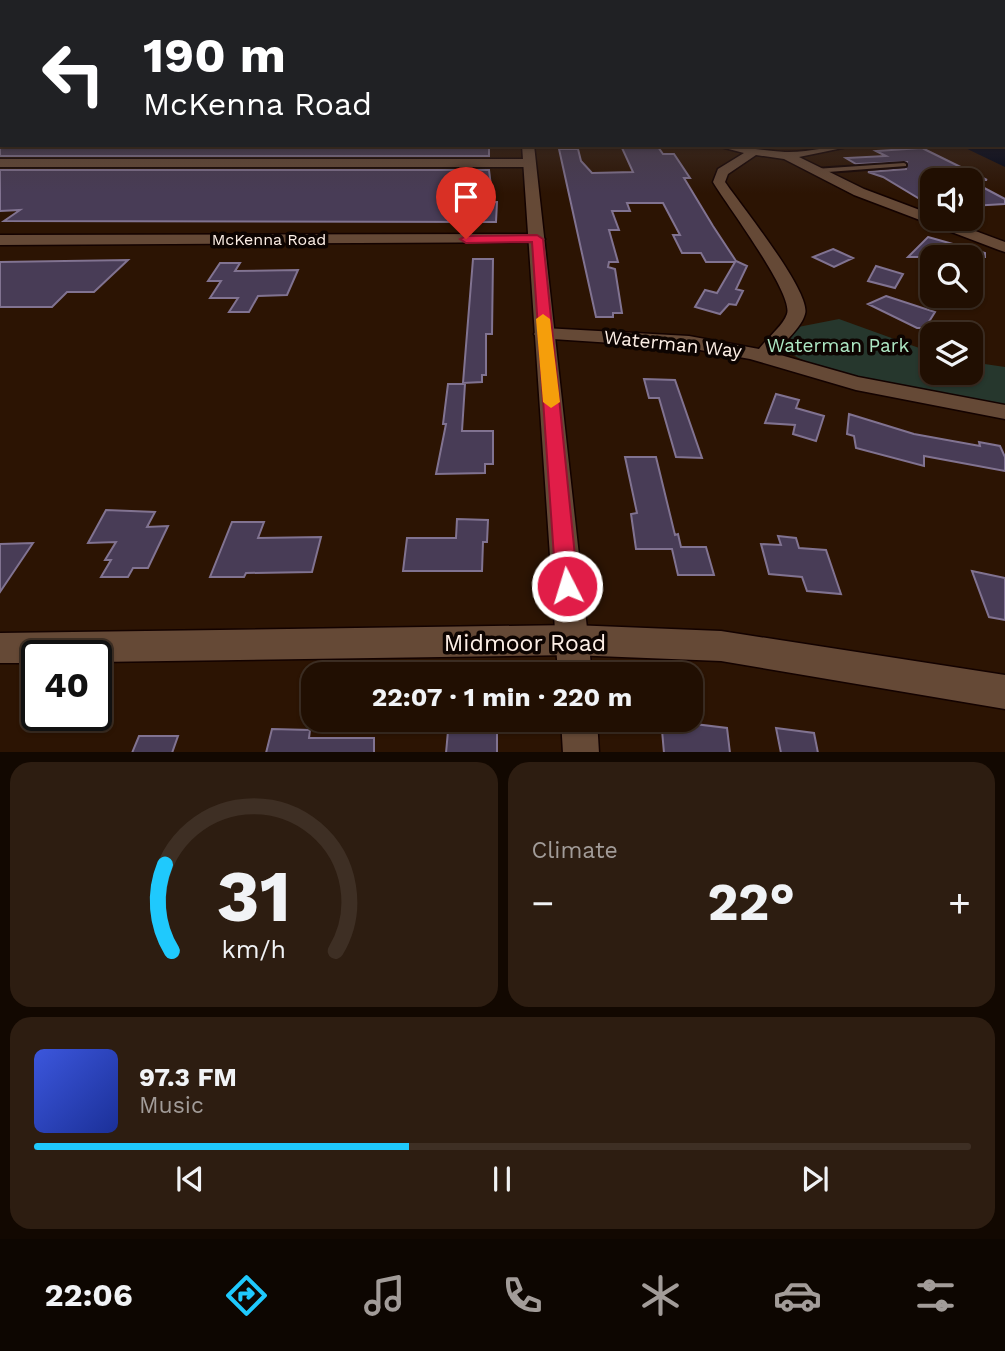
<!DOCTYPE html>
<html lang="en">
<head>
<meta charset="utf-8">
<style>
  body { margin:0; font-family:"Work Sans",sans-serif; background:#2d1d11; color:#f1f3f6; height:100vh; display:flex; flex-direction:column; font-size:26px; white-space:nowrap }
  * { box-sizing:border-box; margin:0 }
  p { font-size:23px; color:#a29c99 }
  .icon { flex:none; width:38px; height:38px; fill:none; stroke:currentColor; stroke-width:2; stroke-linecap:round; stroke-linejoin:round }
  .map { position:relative; height:752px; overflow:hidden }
  .panel { display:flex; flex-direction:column; gap:10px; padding:10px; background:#120801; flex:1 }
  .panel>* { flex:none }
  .hud { position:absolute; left:0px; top:0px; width:1006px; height:147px; box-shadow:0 2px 5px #0004,0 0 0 2px #3e2f24; background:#202124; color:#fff; overflow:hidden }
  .controls { position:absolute; left:920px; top:168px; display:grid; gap:14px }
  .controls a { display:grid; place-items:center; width:63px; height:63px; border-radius:14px; background:#210f02; box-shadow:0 2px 5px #0004,0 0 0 2px #3e2f24; font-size:35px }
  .speed { position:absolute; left:21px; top:640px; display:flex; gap:14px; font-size:35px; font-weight:700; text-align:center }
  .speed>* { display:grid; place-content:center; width:91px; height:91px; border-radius:50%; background:#210f02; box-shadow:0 2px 5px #0004,0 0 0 2px #3e2f24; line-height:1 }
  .speed .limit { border:4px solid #111; border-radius:10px; background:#fff; color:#111 }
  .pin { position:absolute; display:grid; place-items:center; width:60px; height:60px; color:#fff; margin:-72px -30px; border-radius:50% 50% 50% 0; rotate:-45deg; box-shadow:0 0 7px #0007 }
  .pin .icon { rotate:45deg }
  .me { position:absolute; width:77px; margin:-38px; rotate:355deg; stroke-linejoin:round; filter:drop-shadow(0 0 5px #0008) }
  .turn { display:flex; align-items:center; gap:24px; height:147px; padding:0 28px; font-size:32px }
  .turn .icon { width:91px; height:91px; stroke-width:2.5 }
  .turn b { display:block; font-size:49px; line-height:60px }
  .big { font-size:52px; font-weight:700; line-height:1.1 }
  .panel .tile { flex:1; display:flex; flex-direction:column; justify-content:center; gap:10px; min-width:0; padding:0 24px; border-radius:21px; background:#2d1d11 }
  .panel .dial { align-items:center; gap:0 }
  .dial svg { height:182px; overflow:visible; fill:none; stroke:#3e2f24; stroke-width:7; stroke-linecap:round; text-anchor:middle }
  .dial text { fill:#f1f3f6; stroke:none }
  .song { display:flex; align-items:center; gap:21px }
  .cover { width:84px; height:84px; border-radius:10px; background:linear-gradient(135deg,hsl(230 70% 55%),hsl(230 70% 35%)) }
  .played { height:7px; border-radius:4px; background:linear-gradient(90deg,#1fc9fd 40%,#3e2f24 40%) }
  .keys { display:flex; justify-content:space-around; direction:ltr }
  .heat { display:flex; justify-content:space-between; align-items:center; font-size:38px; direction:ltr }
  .panel .tiles { flex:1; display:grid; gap:10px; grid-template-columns:1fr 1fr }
  .tile:last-child { grid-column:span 2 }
  .trip { position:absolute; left:301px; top:662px; width:402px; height:70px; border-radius:21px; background:#210f02; box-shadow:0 2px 5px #0004,0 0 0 2px #3e2f24; font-weight:700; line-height:70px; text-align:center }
  .tabs { display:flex; height:112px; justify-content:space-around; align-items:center; background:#0d0601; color:#a29c99 }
  .tabs .icon { width:49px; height:49px }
  .tabs .current { color:#1fc9fd }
  .tabs b { font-size:32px; color:#f1f3f6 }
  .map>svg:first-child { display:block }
  .green { fill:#26372d }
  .water { fill:#000517 }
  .building { fill:#483c56; stroke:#817391; stroke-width:2 }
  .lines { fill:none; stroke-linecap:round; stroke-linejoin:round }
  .service-casing { stroke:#130200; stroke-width:4 }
  .minor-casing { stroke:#130200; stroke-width:3 }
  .tertiary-casing { stroke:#130200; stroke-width:3 }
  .service { fill:#654936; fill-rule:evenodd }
  .minor { fill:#654936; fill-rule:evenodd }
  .tertiary { fill:#654936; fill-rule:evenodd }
  .route { fill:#e11d48; stroke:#92132f; stroke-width:2 }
  .slow { fill:#f59e0b }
  .labels { text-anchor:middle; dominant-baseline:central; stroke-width:7; stroke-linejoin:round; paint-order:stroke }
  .far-street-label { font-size:16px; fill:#fdefe6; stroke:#0d0401 }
  .street-label { font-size:19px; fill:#fdefe6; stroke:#0d0401 }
  .park-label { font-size:19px; fill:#ade7c3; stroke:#0d0401 }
  .near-street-label { font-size:23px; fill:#fdefe6; stroke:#0d0401 }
</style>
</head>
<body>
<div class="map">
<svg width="1005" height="753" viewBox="0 0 1005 753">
  <rect width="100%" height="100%" fill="#2c1403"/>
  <path class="green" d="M839,319L933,353V373H971V362L1005,367V404C967,398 798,374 781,345L793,328Z"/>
  <path class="water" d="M1005,88V167L959,145H1004Z"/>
  <path class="building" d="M0,146H489V156H0Z
    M630,146L658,147L663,154H674L690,178H684L713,226L736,261L747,266L736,289L743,291L736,305L729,304L720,314L695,307L705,290L717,293L735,262H706L701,253H682L673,235H680L663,203H627L630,211H612L619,230H609L618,262H609L608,267L615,269L622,313H613V317H596L559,149H578L581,161L592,173L633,172L622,148Z
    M922,148L987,180H933V207L883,177L868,172L906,169L907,162L856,164L846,158L886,156L876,151Z
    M0,170H489L493,202H497L496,222L4,221L20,210L0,211Z
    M971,181L1005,199V204L971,206Z
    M928,237L985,253V257H908Z
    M833,249L853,258L834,267L813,257Z
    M473,259H493L492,334H486V375H482V382L463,383Z
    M128,260L94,292H67L52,307H0V262Z
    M220,263H240L235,271L298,270L287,295L258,296L249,312H229L238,298H210L221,281H208Z
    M876,266L903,274L895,288L868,281Z
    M886,296L935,312L925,328H917L868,304Z
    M644,379L675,380L702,458L676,457L659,398H649Z
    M448,384H465L462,431H493V464H485V473L436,474L446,424H443Z
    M776,394L799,400L796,408L824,416L816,441L793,434L795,425L765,423Z
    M849,414L914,434L980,446L979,442L1000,446L1005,457V471L924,456V466L856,448L854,436L847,434Z
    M625,457H656L675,535L678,534L681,547H706L714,575H678L672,549H636L631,514L637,513Z
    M106,510L155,512L147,527L168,526L148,568H133L128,577H101L111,560H105L116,542L88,543Z
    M457,519L488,520L487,542H483L482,571H403L407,538H456Z
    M232,522H264L258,538L321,537L312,572L246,573L244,577H210Z
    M778,536L796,538L799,548L826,550L841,594L807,591L802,577L769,574L761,544L781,545Z
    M33,543L0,592V544Z
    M972,571L1005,578V620L989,617Z
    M661,719H695V724L727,728L730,753H664Z
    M776,728L814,733L818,753H781Z
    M272,729L310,730L309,738H374V753H266Z
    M448,731L497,732V753H446Z
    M139,736H178L172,753H132Z"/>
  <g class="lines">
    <g class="service-casing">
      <path id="service" d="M904,163L906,164V166L815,173L812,171L815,169Z"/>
    </g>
    <g class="minor-casing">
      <path id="minor" d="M0,101H2V107H0Z
        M713,145C737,145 761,151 785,152C807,153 834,145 857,145L799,157L864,189L933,215V219H943L1005,242V252L999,250L854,195L784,159L756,155L728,174L725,182C740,204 812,293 805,314C801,329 784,340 777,354L858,377L1005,405V419L856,390L750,359L689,348L537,338L534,334L537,330L544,328L689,336L759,349C767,338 783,326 787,314C794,294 726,204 713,182L718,169L744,153Z
        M0,159H528L534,163L528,167H0Z
        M537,234L545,239L542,242L0,245V235Z
        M572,625L721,631L1005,675V709L721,661L572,655L96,662V656H37V663H0V633Z"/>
    </g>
    <g class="tertiary-casing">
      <path id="tertiary" d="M522,145H534L592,674H558Z
        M561,719H597L599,753H563Z"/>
    </g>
    <use href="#service" class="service"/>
    <use href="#minor" class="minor"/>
    <use href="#tertiary" class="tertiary"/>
  </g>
  <linearGradient id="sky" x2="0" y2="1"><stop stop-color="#180b02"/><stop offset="0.46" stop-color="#453a39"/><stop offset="1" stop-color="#453a39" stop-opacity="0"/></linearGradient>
  <rect width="1005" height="193" fill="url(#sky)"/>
  <path class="route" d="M537,235L543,239L578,586L575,593L567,596L559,593L556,586L532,242L466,243L460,239L466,236Z"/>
  <path class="slow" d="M543,314L550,319L560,402L551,408L543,402L536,319Z"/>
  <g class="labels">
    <g class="far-street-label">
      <text x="269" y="239">McKenna Road</text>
    </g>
    <g class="street-label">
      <text transform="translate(673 344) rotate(6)">Waterman Way</text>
    </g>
    <g class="park-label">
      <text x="838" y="345">Waterman Park</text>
    </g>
    <g class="near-street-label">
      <text x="525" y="643">Midmoor Road</text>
    </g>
  </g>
</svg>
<div class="controls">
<a><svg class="icon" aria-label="sound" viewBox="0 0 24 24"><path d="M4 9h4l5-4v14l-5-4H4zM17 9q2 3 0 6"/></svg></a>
<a><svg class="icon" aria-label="search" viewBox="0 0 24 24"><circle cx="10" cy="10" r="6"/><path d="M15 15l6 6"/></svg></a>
<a><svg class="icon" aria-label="layers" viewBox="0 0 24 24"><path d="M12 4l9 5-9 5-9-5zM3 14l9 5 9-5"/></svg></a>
</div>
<div class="speed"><div class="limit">40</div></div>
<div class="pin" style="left:466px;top:239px;background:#d93025"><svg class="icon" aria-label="arrive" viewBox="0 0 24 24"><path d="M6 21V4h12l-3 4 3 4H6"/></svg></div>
<svg class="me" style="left:567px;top:586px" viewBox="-20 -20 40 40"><circle r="17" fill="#e11d48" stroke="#fff" stroke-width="3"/><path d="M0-11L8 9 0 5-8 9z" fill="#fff"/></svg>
<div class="trip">22:07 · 1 min · 220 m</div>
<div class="hud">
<div class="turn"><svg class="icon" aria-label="left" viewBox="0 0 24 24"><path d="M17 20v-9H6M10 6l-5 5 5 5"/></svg><div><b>190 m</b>McKenna Road</div></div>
</div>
</div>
<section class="panel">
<div class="tiles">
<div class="tile dial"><svg viewBox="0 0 100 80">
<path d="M14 69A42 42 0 1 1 86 69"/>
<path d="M14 69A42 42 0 0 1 11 31" stroke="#1fc9fd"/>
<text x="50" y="56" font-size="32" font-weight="700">31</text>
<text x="50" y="72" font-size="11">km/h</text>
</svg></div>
<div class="tile"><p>Climate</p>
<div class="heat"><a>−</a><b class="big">22°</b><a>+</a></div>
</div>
<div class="tile">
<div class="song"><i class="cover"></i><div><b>97.3 FM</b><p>Music</p></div></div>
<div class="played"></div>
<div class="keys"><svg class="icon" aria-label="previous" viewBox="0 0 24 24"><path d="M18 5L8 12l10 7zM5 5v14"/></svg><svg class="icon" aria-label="pause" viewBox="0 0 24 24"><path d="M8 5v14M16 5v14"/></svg><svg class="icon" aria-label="next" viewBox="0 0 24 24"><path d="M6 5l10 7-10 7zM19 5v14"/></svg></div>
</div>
</div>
</section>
<nav class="tabs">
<b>22:06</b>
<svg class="icon current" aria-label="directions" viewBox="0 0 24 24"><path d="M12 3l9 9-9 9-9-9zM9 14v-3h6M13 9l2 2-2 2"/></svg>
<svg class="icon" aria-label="music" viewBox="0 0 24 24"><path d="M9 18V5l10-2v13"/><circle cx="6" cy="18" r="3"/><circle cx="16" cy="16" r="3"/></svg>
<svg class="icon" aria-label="phone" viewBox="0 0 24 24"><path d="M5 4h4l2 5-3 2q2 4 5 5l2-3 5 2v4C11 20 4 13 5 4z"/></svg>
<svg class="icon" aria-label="climate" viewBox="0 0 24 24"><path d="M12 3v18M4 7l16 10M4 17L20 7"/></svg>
<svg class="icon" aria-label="car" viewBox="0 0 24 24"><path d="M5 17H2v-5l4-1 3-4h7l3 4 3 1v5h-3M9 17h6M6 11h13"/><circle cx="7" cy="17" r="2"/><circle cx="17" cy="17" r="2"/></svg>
<svg class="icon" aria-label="filters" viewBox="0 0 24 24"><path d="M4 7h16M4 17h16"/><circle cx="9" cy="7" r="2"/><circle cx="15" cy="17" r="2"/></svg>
</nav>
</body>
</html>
